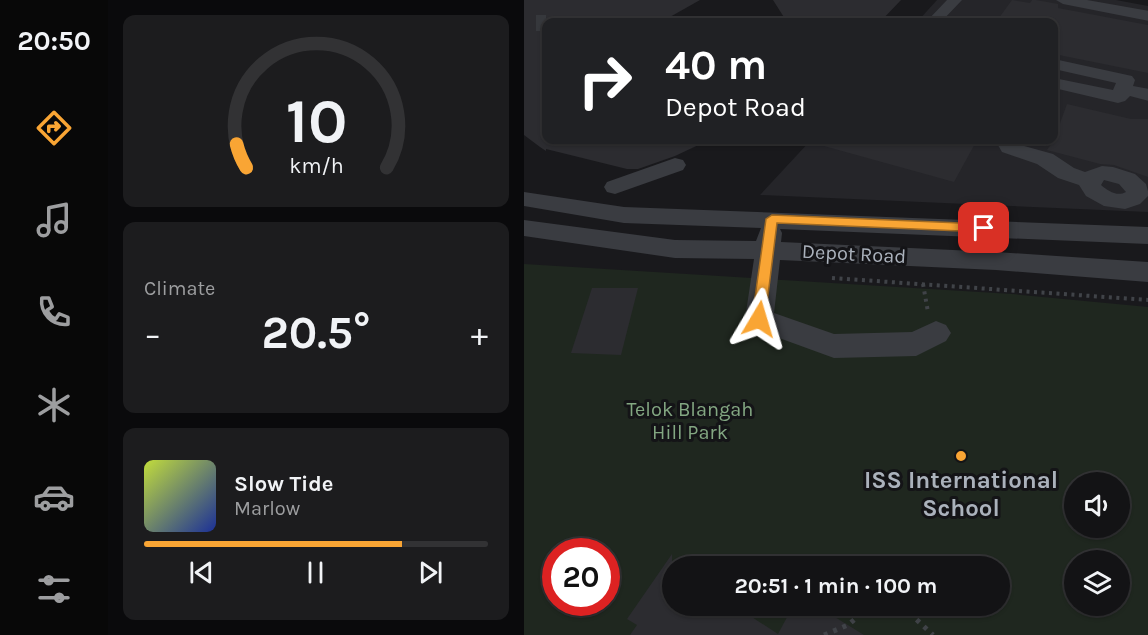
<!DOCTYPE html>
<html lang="en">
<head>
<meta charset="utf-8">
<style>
  body { margin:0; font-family:Karla,sans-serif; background:#1c1c1e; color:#f1f3f6; height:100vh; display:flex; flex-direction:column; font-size:22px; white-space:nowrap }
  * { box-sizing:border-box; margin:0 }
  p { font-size:20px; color:#9d9ea0 }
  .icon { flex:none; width:33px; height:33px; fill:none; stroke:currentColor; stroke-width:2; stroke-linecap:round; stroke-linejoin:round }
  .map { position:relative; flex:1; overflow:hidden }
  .panel { display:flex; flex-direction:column; gap:15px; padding:15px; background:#0a0a0c; width:416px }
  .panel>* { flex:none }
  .banner { position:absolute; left:18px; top:18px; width:516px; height:126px; border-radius:12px; box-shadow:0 2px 4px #0004,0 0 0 2px #323234; background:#202124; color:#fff; overflow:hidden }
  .buttons { position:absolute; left:540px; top:472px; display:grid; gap:12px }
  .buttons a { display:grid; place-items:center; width:66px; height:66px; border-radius:50%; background:#131315; box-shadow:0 2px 4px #0004,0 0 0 2px #323234; font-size:30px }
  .speed { position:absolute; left:18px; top:538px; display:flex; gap:12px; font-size:30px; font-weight:700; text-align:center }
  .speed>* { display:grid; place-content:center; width:78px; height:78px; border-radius:50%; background:#131315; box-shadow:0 2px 4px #0004,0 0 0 2px #323234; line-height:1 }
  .speed .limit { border:9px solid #d22; background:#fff; color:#111 }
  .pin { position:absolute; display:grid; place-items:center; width:51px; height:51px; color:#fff; margin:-26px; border-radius:12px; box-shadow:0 3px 9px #0006 }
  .me { position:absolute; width:66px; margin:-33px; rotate:7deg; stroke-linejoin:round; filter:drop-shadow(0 0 4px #0008) }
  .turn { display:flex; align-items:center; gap:21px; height:126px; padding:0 24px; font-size:27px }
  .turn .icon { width:78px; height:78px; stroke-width:2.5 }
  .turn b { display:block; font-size:42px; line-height:51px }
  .big { font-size:45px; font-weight:700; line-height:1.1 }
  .panel .card { flex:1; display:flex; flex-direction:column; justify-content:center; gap:9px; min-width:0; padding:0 21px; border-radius:12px; background:#1c1c1e }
  .panel .dial { align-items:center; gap:0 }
  .dial svg { height:156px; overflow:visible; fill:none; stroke:#323234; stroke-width:7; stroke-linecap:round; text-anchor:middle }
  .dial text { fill:#f1f3f6; stroke:none }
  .song { display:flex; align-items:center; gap:18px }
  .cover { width:72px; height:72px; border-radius:9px; background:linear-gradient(135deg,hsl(70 70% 55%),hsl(230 70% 35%)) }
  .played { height:6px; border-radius:3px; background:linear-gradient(90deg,#f9a534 75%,#323234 75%) }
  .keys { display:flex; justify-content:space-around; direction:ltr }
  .heat { display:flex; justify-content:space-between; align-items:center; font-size:33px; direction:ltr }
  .trip { position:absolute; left:138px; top:556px; width:348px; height:60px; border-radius:30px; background:#131315; box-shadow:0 2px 4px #0004,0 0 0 2px #323234; font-weight:700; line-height:60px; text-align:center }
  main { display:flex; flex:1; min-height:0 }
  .tab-bar { display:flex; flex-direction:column; width:108px; justify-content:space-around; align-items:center; background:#080808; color:#9d9ea0 }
  .tab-bar .icon { width:42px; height:42px }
  .tab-bar .selected { color:#f9a534 }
  .tab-bar b { font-size:27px; color:#f1f3f6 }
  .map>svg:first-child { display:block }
  .built { fill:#252529 }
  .green { fill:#1f271f; fill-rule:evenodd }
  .building { fill:#2c2c30 }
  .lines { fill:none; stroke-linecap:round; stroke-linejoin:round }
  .minor-tunnel { stroke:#36383c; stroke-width:16; stroke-dasharray:16 8; stroke-linecap:butt }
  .path-far2 { stroke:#404348; stroke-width:3; stroke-dasharray:2 4; stroke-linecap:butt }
  .path-far1 { stroke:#404348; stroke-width:4; stroke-dasharray:3 4.5; stroke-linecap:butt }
  .path { stroke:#404348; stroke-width:5; stroke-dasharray:4 6; stroke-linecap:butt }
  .minor { fill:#3a3c41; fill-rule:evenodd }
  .route { fill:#f9a534; stroke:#a26b22; stroke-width:1.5 }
  .poi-dot { fill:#f9a534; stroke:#141417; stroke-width:2 }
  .labels { text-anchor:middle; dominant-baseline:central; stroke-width:6; stroke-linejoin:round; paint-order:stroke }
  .street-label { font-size:20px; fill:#abb2bc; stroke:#141417 }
  .park-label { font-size:20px; fill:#83a782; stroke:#141417 }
  .near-poi-label { font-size:24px; font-weight:bold; fill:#abb2bc; stroke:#141417 }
</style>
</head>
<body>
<main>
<nav class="tab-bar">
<b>20:50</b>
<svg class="icon selected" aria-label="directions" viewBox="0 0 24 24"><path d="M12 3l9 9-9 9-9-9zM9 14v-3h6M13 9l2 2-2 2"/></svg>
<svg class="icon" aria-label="music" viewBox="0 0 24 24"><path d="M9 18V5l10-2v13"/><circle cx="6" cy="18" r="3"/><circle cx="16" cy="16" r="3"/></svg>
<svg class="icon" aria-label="phone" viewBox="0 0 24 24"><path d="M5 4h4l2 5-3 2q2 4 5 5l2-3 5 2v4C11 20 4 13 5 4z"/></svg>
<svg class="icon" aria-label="climate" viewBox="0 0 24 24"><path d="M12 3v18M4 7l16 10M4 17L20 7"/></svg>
<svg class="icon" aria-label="car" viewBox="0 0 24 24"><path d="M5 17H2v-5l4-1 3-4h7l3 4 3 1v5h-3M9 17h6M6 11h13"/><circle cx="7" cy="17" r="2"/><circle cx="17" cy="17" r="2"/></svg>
<svg class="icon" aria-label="filters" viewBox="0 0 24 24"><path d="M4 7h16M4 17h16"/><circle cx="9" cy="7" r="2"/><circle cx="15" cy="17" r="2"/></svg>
</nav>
<section class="panel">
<div class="card dial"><svg viewBox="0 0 100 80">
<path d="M14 69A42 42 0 1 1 86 69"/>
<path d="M14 69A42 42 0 0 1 9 57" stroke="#f9a534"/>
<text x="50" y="56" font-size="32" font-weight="700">10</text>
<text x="50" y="72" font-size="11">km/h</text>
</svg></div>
<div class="card"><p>Climate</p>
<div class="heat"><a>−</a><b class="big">20.5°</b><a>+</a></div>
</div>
<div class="card">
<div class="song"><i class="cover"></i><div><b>Slow Tide</b><p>Marlow</p></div></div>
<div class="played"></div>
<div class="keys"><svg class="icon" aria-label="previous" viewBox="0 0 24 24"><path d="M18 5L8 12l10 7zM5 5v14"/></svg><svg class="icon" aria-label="pause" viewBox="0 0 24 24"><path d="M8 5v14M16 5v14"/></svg><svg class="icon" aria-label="next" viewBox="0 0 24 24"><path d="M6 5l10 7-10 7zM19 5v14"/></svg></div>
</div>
</section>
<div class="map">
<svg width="625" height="635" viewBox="0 0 625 635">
  <rect width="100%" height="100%" fill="#19191c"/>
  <path class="built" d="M413,0H592L624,6V212L236,195L287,140H530V22H393Z"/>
  <path class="green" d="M0,264L488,294L624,307V635H0ZM550,483H596V528H550ZM32,552H82V603H32ZM550,561H596V606H550ZM148,567H476V606H148Z"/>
  <path class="building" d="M0,0H176L137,22H22V140H185L151,156L114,169H103L22,149V151L16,147L0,135Z
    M249,0H377L356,22H263Z
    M488,0L506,3L508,0H512L534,4V8L624,25V73L530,54V22H472Z
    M543,104L607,119H624V177L590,165L576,164L523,150L530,140Z
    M301,140H453L430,182L300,146Z
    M68,288H114L97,355L47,353Z
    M148,554V606H211L254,634L269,606H293L340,635H106L113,625L103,619Z"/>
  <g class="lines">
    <path class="minor-tunnel" d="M12,23H22"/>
    <path class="path-far2" d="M530,124L534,125"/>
    <path class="path-far1" d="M308,278L625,300
      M399,284L404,312"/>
    <path class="path" d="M378,606L409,635
      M300,635L324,625L346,606"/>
    <path class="minor" d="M423,0H438L417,22H402Z
      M532,0H563L625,11V21L539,4Z
      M530,59L608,76L611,80L609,86L625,89V101L606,96L601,101L594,103L530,88V78L589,90L592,83L530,69Z
      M471,140H491L493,144L529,154L550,168L561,172L578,166L589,167L611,174L622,184L625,195L616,204L601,209L580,206L562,196L555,185L534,178L513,164L478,152ZM580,180L595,184L602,192C593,197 584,191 577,185Z
      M151,158L159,160L162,165L159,170L91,194L83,192L80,187L83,182Z
      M0,192L100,207L625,227V244L256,229L258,233L257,242L472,252L625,262V282L472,270L256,260L250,313L310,334L388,332L412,321L422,325L427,333L422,341L392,356L310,358L225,327L221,319L230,259L151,258L0,236V220L151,240L232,241L237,228L100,223L0,206Z"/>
  </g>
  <path class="route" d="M248,215L460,224L466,228L460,232L253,223L241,319L235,325L228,319L242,219Z"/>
  <circle class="poi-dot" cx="437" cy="456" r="6"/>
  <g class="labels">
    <g class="street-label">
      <text transform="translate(330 254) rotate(3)">Depot Road</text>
    </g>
    <g class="park-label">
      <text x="166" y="409">Telok Blangah<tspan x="166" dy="23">Hill Park</tspan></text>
    </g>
    <g class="near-poi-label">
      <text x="437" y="480">ISS International<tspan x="437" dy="28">School</tspan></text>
    </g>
  </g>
</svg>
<div class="buttons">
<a><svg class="icon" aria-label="sound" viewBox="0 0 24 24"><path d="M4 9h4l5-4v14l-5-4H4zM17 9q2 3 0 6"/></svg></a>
<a><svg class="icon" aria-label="layers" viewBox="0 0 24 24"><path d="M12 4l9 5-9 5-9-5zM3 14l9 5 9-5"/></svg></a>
</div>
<div class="speed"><div class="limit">20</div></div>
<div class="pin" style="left:460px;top:228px;background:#d93025"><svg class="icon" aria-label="arrive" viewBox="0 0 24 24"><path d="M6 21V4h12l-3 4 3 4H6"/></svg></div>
<svg class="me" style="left:235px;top:319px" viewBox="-20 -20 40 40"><path d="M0-17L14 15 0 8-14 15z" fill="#f9a534" stroke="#fff" stroke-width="4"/></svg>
<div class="trip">20:51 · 1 min · 100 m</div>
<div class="banner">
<div class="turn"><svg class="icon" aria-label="right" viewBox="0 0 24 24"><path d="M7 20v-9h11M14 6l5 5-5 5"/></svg><div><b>40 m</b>Depot Road</div></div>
</div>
</div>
</main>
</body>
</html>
